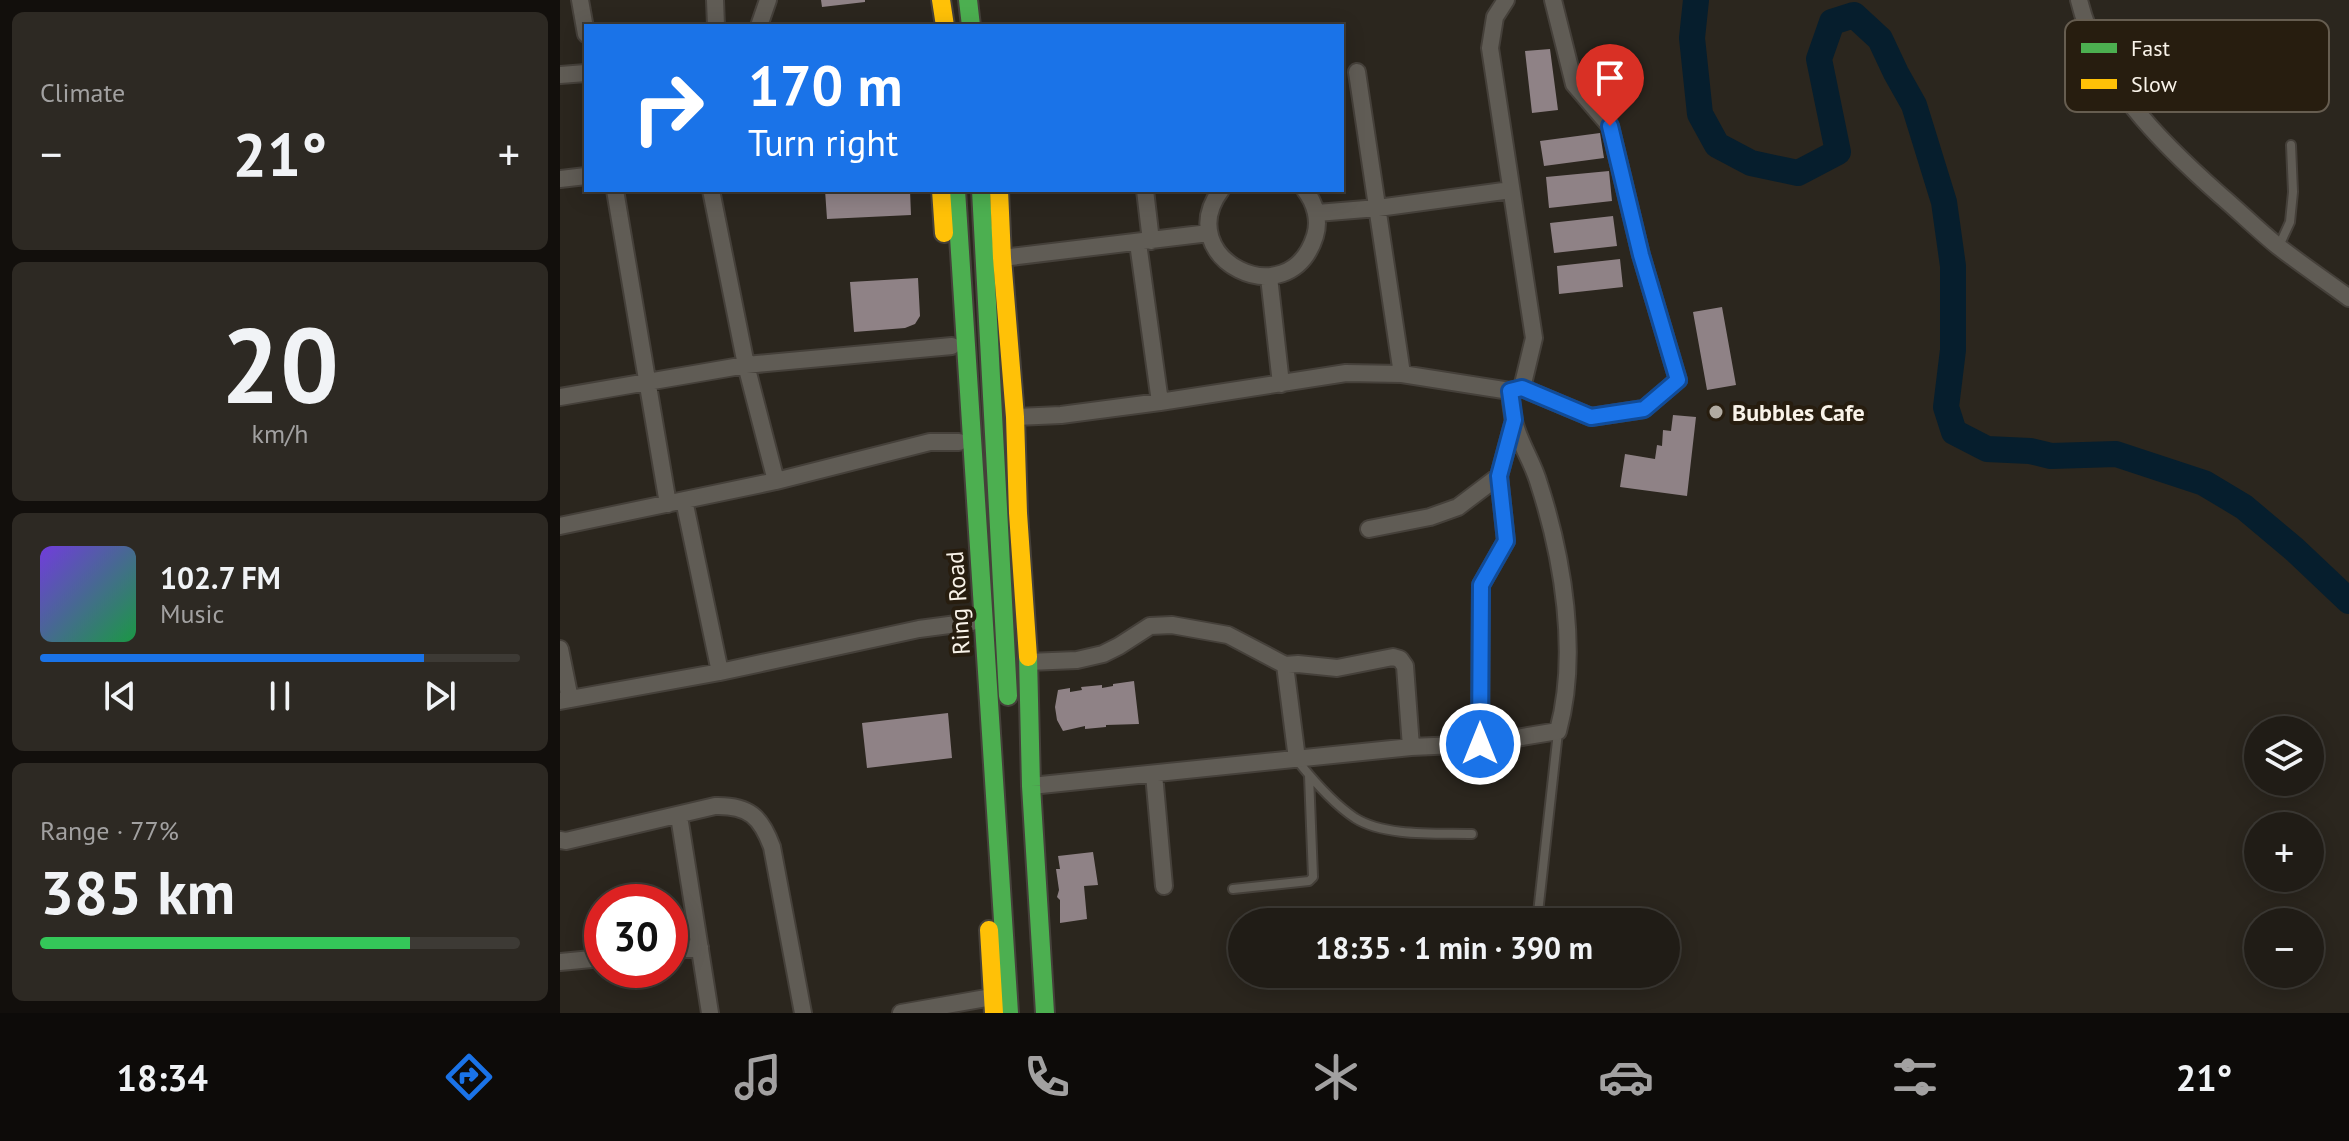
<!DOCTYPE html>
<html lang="en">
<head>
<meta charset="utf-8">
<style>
  body { margin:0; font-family:"PT Sans",sans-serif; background:#2d2923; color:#f1f3f6; height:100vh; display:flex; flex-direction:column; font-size:30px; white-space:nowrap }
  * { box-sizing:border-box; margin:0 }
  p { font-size:26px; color:#a2a1a1 }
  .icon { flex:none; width:44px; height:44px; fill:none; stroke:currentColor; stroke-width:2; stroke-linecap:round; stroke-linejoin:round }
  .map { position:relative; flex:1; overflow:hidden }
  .details { display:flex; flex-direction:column; gap:12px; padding:12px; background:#120f0c; width:560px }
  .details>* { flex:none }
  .top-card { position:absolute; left:24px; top:24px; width:760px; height:168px; border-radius:0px; box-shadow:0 4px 20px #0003,0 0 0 2px #3d3a35; background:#1a73e8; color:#fff; overflow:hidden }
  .buttons { position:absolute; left:1684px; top:716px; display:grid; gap:16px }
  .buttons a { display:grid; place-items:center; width:80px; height:80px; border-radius:50%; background:#201c16; box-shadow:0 4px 20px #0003,0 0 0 2px #3d3a35; font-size:40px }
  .speed { position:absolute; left:24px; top:884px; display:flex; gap:16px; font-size:40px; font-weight:700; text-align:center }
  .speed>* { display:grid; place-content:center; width:104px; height:104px; border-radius:50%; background:#201c16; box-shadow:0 4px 20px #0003,0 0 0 2px #3d3a35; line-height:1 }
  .speed .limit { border:12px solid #d22; background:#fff; color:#111 }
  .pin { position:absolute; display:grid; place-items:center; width:68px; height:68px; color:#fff; margin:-82px -34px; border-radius:50% 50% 50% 0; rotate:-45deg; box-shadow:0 0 8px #0007 }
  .pin .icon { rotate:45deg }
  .me { position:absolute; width:88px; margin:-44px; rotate:0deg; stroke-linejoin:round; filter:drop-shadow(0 0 6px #0008) }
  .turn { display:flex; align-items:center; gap:28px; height:168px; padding:0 32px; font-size:36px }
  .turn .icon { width:104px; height:104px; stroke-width:2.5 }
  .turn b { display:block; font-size:56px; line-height:68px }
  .big { font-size:60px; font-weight:700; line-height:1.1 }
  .details .widget { flex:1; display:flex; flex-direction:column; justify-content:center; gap:12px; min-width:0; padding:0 28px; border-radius:12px; background:#2d2923 }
  .details .dial { align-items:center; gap:0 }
  .dial b { font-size:104px; line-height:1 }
  .song { display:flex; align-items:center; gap:24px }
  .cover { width:96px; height:96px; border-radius:12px; background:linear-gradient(135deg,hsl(260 70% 55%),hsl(140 70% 35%)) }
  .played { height:8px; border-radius:4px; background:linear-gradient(90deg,#1a73e8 80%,#3d3a35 80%) }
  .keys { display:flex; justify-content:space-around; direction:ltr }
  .heat { display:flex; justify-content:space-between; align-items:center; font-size:44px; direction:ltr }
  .charge { height:12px; border-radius:6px; background:linear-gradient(90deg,#34c759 77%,#3d3a35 0) }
  .trip { position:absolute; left:668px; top:908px; width:452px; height:80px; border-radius:40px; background:#201c16; box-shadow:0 4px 20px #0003,0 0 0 2px #3d3a35; font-weight:700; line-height:80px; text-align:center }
  .tabs { display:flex; height:128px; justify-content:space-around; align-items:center; background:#0d0b09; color:#a2a1a1 }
  .tabs .icon { width:56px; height:56px }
  .tabs .current { color:#1a73e8 }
  .tabs b { font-size:36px; color:#f1f3f6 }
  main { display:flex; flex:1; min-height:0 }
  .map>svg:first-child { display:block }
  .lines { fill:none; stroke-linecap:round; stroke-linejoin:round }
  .river { stroke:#061e2d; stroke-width:26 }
  .building { fill:#8f8286 }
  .lane-casing { stroke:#45403a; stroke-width:12 }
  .street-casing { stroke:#45403a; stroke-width:20 }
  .fast-casing { stroke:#45403a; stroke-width:22 }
  .slow-casing { stroke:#45403a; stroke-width:22 }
  .lane { stroke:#605c55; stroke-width:8 }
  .street { stroke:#605c55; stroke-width:16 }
  .fast { stroke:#4caf50; stroke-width:18 }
  .slow { stroke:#ffc107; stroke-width:18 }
  .route-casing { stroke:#114b97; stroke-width:20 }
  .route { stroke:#1a73e8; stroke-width:14 }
  .poi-dot { fill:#b1aba2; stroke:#271d0f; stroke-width:3 }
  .labels { text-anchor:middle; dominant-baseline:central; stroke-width:8; stroke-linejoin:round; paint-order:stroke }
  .poi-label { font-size:24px; font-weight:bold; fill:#f9f3e9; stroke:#271d0f; text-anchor:start }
  .street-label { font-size:24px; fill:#f9f3e9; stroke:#271d0f }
  .key { fill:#271d0f; stroke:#665d50; stroke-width:2 }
  .key-label { font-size:22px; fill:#f9f3e9 }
</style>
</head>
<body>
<main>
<section class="details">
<div class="widget"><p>Climate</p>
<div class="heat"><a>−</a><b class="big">21°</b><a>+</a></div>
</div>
<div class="widget dial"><b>20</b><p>km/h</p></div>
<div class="widget">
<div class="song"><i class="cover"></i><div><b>102.7 FM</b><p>Music</p></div></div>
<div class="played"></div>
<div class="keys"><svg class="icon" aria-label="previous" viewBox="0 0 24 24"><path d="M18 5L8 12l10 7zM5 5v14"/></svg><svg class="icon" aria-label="pause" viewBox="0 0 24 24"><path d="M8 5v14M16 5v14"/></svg><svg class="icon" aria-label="next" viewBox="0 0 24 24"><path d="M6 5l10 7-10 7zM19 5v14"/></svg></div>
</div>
<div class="widget"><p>Range · 77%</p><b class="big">385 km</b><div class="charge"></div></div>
</section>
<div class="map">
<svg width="1789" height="1013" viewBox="0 0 1789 1013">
  <rect width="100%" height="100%" fill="#2b261e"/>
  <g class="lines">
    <path class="river" d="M1136,0L1132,38L1140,114L1157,145L1191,163L1238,173L1278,152L1259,59L1272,22L1294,15L1320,39L1336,73L1354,105L1384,202L1393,266V350L1386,407L1394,432L1427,449L1470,451L1491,456L1556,454L1644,483L1684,507L1734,549L1789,601"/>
  </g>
  <path class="building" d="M261,0H305V2L262,7Z
    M990,49L998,110L972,113L965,51Z
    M1040,133L1044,158L984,166L980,141Z
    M1049,171L1052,201L989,208L986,177Z
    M265,190H350L351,215L267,219Z
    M1053,216L1057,246L994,253L990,223Z
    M1060,259L1063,287L999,294L997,266Z
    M358,278L360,316L355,324L345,328L294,332L290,282Z
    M1162,307L1176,385L1147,390L1133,312Z
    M1113,415L1136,417L1127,496L1060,487L1065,454L1095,459L1097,445L1102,446L1103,430L1111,431Z
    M574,681L579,724L546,725V727L525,729V726L503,731L497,720L495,707L498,690L510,688V692L522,690L521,687L542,685V688L553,686V684Z
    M388,713L392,758L307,768L302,723Z
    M533,852L538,885L524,886L527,919L500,923V900L497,897L499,890L496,869H500L498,856Z"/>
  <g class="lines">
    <g class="lane-casing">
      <path id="lane" d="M1719,246L1730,222L1733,192L1731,145
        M737,760C752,779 774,804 795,818C825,837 878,833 912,834
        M673,889L749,881L753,877L749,775
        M961,922L977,921
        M977,922L998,732"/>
    </g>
    <g class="street-casing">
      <path id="street" d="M20,0L26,34
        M155,0L156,26
        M1519,0C1539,82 1599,141 1660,195C1680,212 1699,231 1719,247C1742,265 1766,281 1789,298
        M199,26L208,0
        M797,72L842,374
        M0,75L26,73
        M0,179L26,176
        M55,190L108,504
        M151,190L186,365L216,481
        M585,190L591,241
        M661,190C610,258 729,319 755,236C760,220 755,203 745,190
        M757,213L818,208L951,190
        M578,243L600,402
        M442,258L649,233
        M709,277L721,384
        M962,388L1031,417L1084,409L1118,380L1081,255L1050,126L1014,84L993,0
        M0,397L186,365L392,346
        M455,417L501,415L600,402L786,373L842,374L950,391L962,388L974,338L930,48L935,17L946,0
        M124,500L160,672
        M0,526L216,481L370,442H399
        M809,529L870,517L898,507L939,476
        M0,649L10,699
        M468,662L517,660L543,654L559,646L590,626L612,625L668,635L725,665L738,664L777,668L833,657L840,659L845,666L851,747
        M725,665L737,759
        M0,701L160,672L359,629L412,622
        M920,744L921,585L946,541L939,476L954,420
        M594,774L604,886
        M471,786L851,747L920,744L998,731C1019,655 1003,558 979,484C973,462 959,443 954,421C952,412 951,401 950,391
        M119,816L150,1013
        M0,840L6,841L155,806C189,805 201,817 212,847L243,1013
        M110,951L140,947
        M0,962L42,958
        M341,1013L432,997"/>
    </g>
    <g class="fast-casing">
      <path id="fast" d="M408,0L411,26
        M396,190L449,1013
        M421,190L448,696
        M468,657L471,786L485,1013"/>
    </g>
    <g class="slow-casing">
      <path id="slow" d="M381,0L385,26
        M381,190L384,233
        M439,190L442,258L455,417L458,513L468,657
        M429,930L434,1013"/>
    </g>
    <use href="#lane" class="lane"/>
    <use href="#street" class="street"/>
    <use href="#fast" class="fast"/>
    <use href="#slow" class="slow"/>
  </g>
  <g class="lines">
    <g class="route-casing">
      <path id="route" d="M920,744L921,585L946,541L939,476L954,420L950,391L962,388L1031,417L1084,409L1118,380L1081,255L1050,126"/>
    </g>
    <use href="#route" class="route"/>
  </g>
  <circle class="poi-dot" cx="1156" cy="412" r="8"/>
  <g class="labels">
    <g class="poi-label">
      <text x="1172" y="412">Bubbles Cafe</text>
    </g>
    <g class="street-label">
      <text transform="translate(398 603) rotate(-94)">Ring Road</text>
    </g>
  </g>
  <rect x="1505" y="20" width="264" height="92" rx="12" class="key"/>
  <rect x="1521" y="43" width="36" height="10" fill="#4caf50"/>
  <rect x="1521" y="79" width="36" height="10" fill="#ffc107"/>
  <g class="key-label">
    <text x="1571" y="56">Fast</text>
    <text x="1571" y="92">Slow</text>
  </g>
</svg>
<div class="buttons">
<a><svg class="icon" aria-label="layers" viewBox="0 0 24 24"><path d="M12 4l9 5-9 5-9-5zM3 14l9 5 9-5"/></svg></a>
<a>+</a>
<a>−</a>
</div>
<div class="speed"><div class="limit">30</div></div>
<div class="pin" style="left:1050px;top:126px;background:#d93025"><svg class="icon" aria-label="arrive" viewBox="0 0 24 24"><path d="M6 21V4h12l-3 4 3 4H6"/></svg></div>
<svg class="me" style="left:920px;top:744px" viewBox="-20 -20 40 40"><circle r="17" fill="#1a73e8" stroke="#fff" stroke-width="3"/><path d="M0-11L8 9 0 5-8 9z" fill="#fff"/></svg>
<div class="trip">18:35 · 1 min · 390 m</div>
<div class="top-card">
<div class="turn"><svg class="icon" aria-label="right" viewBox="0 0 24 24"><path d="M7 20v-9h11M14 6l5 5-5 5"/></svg><div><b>170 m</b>Turn right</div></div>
</div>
</div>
</main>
<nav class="tabs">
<b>18:34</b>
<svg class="icon current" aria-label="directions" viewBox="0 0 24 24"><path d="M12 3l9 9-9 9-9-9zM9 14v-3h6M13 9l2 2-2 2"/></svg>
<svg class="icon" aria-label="music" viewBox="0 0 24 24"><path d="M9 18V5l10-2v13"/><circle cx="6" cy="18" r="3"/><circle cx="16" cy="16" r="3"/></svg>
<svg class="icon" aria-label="phone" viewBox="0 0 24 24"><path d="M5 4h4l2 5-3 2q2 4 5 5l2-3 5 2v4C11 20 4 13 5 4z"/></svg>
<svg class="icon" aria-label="climate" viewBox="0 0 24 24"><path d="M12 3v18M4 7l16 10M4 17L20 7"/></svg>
<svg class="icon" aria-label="car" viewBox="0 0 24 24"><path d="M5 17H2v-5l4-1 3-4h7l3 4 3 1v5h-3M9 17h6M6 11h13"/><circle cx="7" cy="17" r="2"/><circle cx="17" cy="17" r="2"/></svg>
<svg class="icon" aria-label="filters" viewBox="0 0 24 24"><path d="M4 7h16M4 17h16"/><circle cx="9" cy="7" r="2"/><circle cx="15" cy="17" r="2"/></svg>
<b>21°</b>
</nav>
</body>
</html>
